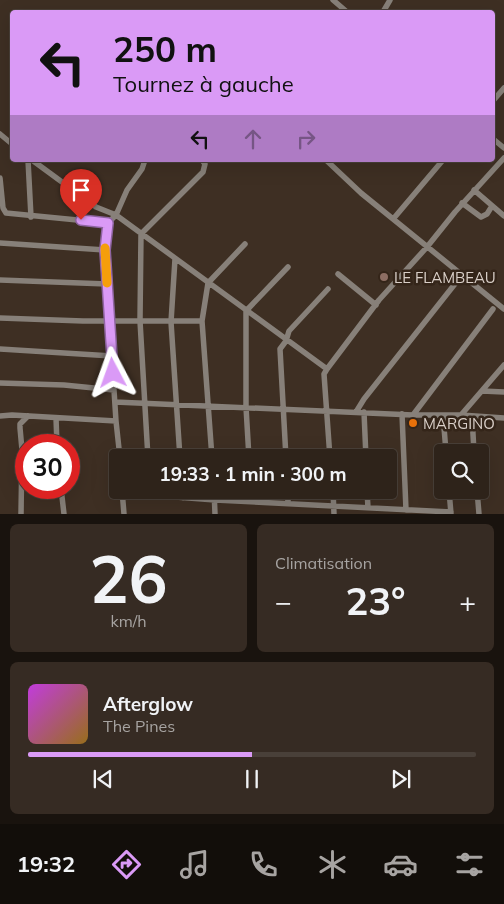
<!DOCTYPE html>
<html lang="fr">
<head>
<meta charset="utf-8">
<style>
  body { margin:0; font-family:Mulish,sans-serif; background:#362b23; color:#f1f3f6; height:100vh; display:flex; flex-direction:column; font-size:19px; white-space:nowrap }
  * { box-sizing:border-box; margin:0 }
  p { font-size:16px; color:#a7a4a2 }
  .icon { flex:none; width:28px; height:28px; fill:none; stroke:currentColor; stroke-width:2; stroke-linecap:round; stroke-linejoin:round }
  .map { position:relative; height:514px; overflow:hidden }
  .details { display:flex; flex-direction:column; gap:10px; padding:10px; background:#19130e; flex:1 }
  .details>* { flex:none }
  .top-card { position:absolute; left:10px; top:10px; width:485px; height:152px; border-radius:5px; box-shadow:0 5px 20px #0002,0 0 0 1px #494039; background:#da9af6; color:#111; overflow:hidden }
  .tools { position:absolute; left:434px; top:444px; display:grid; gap:10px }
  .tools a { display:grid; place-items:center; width:55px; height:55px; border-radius:5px; background:#2e231a; box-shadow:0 5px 20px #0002,0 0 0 1px #494039; font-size:25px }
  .speed { position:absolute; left:15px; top:434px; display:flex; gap:10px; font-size:25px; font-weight:700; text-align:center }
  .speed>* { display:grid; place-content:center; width:65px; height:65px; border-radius:50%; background:#2e231a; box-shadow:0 5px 20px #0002,0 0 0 1px #494039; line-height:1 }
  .speed .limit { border:8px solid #d22; background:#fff; color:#111 }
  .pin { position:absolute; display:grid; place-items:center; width:42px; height:42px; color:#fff; margin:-51px -21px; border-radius:50% 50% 50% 0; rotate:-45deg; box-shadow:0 0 5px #0007 }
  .pin .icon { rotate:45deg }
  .me { position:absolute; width:55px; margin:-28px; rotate:356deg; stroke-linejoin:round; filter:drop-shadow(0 0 4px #0008) }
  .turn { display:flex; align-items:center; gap:18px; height:105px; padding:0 20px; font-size:22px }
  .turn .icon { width:65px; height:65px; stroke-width:2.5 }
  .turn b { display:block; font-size:35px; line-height:42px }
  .lanes { display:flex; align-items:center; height:48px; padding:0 20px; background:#0003; justify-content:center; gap:25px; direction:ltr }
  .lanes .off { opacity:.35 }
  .big { font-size:38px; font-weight:700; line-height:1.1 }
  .details .widget { flex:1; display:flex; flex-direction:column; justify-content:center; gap:8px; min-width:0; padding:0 18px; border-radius:8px; background:#362b23 }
  .details .dial { align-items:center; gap:0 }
  .dial b { font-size:65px; line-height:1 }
  .song { display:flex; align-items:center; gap:15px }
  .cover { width:60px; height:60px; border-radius:8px; background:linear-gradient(135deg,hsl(290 70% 55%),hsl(40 70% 35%)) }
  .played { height:5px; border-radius:2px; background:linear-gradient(90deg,#da9af6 50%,#494039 50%) }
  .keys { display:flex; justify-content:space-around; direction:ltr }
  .heat { display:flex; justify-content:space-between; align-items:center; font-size:28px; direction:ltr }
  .details .tiles { flex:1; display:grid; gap:10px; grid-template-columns:1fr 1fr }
  .widget:last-child { grid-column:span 2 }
  .trip { position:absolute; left:109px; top:449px; width:288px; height:50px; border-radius:5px; background:#2e231a; box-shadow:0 5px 20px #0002,0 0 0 1px #494039; font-weight:700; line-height:50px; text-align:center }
  .menu { display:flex; height:80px; justify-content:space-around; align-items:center; background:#120e0a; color:#a7a4a2 }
  .menu .icon { width:35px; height:35px }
  .menu .active { color:#da9af6 }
  .menu b { font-size:22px; color:#f1f3f6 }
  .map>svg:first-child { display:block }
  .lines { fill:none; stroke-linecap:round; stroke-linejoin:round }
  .minor { stroke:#878079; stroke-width:5.5 }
  .route-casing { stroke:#8e64a0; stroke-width:12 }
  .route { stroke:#da9af6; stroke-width:9 }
  .slow { stroke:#f59e0b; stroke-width:9 }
  .education-dot { fill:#8d6e63; stroke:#342519; stroke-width:2 }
  .food-dot { fill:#e8710a; stroke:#342519; stroke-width:2 }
  .labels { text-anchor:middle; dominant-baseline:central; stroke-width:5; stroke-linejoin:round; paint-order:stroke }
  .poi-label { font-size:15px; fill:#d9cfc8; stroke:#342519; text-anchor:start }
</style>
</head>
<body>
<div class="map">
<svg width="504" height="514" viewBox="0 0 504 514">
  <rect width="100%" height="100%" fill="#3e2f23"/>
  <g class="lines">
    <path class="minor" d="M333,0L347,12
      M383,12L390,0
      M492,102L504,88
      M0,134L12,144
      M492,138L504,148
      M28,160L31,217
      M32,160L96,207L116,215L327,369
      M326,160L361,193L504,309
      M0,178L3,208L6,213L108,223
      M474,190L504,216
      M462,203L481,217L487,214L492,206
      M394,218L443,160
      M0,243L105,250
      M175,259L171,322L180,458
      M338,274L376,305
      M0,280L107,284
      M0,318L83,321H202
      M0,349L112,356
      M0,383L64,385L114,390
      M482,391L504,392
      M115,402L413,415H461L504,418
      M356,412L364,399L458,280
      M364,412L366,458
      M402,414L406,510
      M413,415L493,309
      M443,415L446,452
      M461,415L504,365
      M0,416L12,415L116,421
      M472,416L474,452
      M56,418L57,445
      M120,458L116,421L105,250L108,223L116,215L127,190L142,169L145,160
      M148,458L140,321L141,234L203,172L205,164L202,160
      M212,458L202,321L208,283L245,244
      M249,458L246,407V311L288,267
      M286,458L280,349L286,341L289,331L328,289
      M330,458L324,374L327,369L379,300L427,247L455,212L504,158
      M61,488L64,514
      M122,490L124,514
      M183,490V498
      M214,490L215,514
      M251,490L252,501
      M288,490V503
      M333,490L334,514
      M367,490L368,508
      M449,490L451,514
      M477,490L479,514
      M123,497L149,495L215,500L451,512
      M21,514L22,450L20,428V424L28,416"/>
  </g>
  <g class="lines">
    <g class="route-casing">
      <path id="route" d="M81,220L108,223L105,250L113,373"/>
    </g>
    <use href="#route" class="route"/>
    <path class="slow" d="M105,248L107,283"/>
  </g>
  <circle class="education-dot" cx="384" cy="277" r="5"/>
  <circle class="food-dot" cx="413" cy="423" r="5"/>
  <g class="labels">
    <g class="poi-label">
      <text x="394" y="277">LE FLAMBEAU</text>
      <text x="423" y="423">MARGINO</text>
    </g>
  </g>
</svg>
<div class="tools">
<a><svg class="icon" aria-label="search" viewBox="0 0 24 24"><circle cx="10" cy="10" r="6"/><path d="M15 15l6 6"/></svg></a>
</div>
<div class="speed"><div class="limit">30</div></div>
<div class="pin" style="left:81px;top:220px;background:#d93025"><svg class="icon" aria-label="arrive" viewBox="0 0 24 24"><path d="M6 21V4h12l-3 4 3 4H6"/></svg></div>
<svg class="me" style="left:113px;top:373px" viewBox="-20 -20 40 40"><path d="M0-17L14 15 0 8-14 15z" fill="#da9af6" stroke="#fff" stroke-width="4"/></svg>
<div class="trip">19:33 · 1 min · 300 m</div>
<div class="top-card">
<div class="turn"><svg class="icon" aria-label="left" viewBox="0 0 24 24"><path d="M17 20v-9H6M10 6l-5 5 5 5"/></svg><div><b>250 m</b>Tournez à gauche</div></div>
<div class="lanes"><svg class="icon" aria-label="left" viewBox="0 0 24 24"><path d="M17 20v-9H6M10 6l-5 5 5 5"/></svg><svg class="icon off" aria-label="ahead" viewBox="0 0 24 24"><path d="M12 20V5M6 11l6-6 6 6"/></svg><svg class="icon off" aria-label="right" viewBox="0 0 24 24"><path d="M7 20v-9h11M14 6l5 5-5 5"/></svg></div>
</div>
</div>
<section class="details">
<div class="tiles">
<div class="widget dial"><b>26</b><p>km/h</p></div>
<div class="widget"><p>Climatisation</p>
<div class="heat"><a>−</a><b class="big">23°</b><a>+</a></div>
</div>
<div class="widget">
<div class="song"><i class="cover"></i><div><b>Afterglow</b><p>The Pines</p></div></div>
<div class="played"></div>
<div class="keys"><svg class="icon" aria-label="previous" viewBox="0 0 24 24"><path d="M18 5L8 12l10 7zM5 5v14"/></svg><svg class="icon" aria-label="pause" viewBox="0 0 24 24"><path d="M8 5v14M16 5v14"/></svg><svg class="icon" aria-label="next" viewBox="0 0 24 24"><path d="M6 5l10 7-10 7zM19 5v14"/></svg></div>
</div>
</div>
</section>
<nav class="menu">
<b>19:32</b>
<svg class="icon active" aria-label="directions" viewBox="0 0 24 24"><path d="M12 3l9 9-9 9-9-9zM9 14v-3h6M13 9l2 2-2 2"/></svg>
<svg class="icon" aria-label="music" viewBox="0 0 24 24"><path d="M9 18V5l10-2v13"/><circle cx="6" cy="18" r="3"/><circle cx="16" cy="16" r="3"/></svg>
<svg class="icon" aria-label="phone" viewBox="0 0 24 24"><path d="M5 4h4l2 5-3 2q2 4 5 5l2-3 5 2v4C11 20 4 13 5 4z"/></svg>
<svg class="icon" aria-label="climate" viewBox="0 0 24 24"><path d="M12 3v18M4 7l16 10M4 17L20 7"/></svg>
<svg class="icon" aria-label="car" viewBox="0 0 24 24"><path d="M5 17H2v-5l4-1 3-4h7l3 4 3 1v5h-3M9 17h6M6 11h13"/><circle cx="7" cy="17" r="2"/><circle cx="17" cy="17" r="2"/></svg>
<svg class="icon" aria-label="filters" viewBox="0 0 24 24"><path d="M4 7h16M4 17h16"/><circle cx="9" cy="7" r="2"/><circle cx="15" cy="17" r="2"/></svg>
</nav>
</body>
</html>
